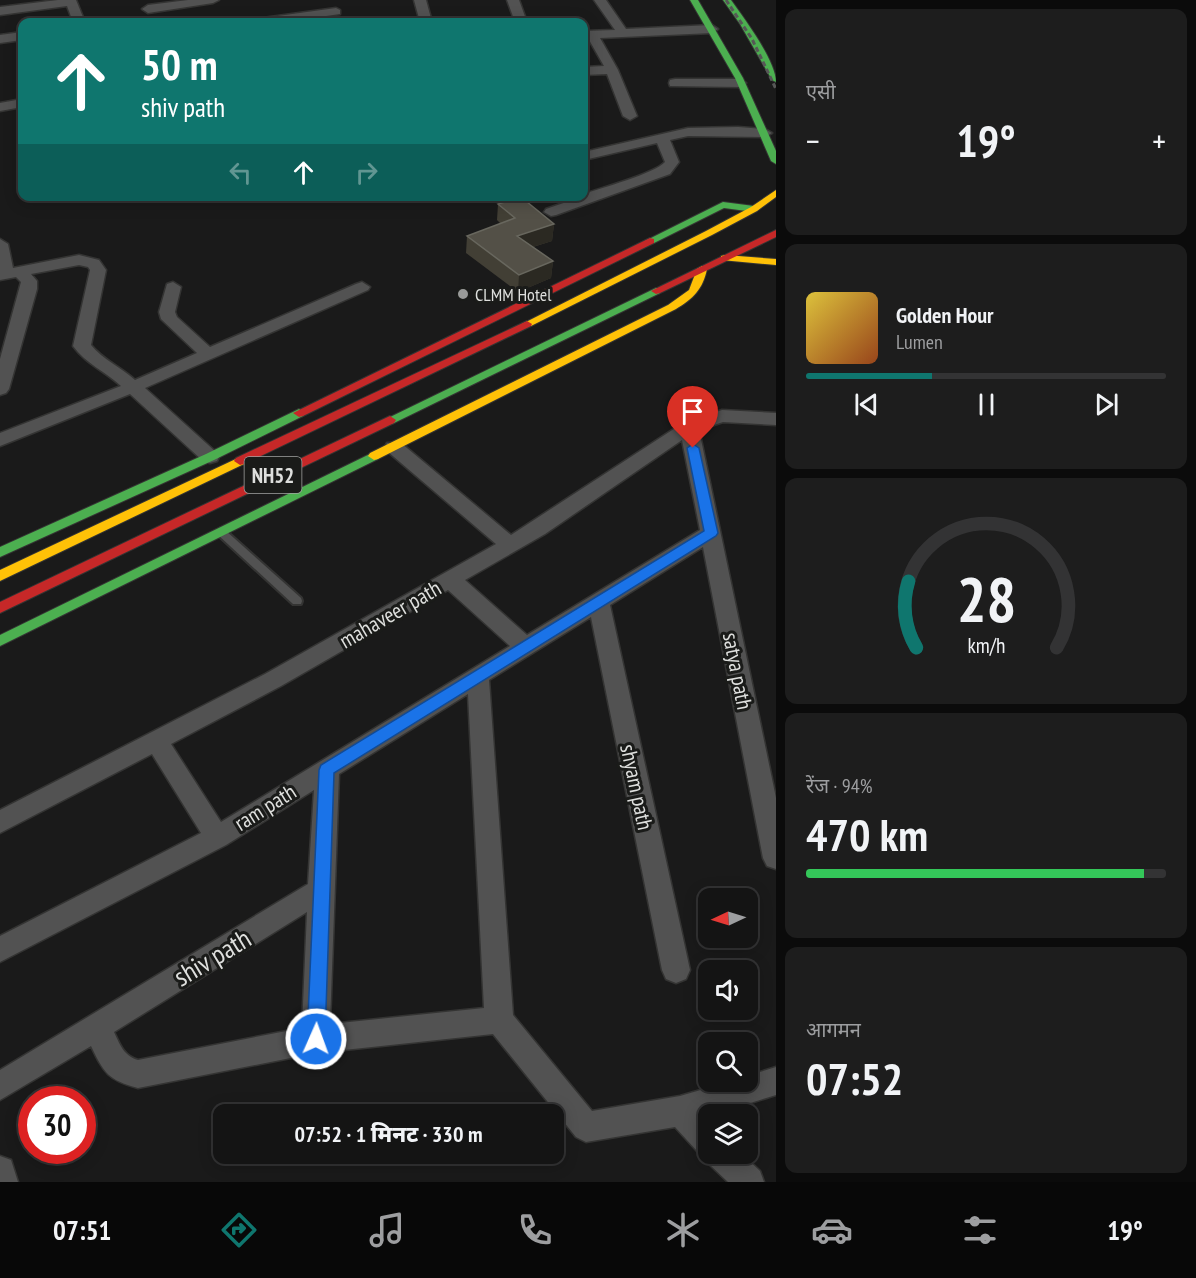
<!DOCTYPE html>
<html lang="hi">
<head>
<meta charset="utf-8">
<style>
  body { margin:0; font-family:"PT Sans Narrow","Noto Sans Devanagari",sans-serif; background:#1d1d1d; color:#f1f3f6; height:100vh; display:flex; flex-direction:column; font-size:22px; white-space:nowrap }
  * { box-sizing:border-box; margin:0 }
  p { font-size:20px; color:#9d9ea0 }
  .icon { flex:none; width:33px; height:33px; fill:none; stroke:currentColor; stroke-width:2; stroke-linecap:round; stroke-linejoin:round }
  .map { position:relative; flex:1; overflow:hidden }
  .panel { display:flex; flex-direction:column; gap:9px; padding:9px; background:#0b0b0b; width:420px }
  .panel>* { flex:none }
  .top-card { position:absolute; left:18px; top:18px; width:570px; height:183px; border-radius:12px; box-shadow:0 3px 15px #0003,0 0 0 2px #333334; background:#0f766e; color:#fff; overflow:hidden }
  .needle { width:39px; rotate:266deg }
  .fabs { position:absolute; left:698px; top:888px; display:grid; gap:12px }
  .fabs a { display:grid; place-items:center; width:60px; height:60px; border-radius:12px; background:#141414; box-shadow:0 3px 15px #0003,0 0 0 2px #333334; font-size:30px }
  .speed { position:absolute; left:18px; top:1086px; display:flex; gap:12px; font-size:30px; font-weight:700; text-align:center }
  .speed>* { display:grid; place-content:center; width:78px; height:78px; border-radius:50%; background:#141414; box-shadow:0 3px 15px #0003,0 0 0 2px #333334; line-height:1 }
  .speed .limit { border:9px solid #d22; background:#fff; color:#111 }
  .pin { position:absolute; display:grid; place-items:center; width:51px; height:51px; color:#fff; margin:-62px -26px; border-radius:50% 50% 50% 0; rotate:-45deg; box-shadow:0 0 6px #0007 }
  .pin .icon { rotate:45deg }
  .me { position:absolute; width:66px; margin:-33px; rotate:2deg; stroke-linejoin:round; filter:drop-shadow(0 0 4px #0008) }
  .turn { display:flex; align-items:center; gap:21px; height:126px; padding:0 24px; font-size:27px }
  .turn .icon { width:78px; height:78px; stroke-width:2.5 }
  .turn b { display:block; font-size:42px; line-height:51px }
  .lanes { display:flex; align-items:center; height:57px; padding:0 24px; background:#0003; justify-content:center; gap:30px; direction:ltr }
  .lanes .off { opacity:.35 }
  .big { font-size:45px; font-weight:800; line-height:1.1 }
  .panel .widget { flex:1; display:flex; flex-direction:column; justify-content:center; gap:9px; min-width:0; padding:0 21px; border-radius:12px; background:#1d1d1d }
  .panel .dial { align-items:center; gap:0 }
  .dial svg { height:156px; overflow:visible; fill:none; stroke:#333334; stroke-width:7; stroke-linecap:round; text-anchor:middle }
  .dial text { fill:#f1f3f6; stroke:none }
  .song { display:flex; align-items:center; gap:18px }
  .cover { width:72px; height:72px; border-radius:9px; background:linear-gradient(135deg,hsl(50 70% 55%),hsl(20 70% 35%)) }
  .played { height:6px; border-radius:3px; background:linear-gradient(90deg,#0f766e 35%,#333334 35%) }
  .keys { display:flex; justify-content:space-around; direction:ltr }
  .heat { display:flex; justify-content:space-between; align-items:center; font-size:33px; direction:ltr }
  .charge { height:9px; border-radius:4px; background:linear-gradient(90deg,#34c759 94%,#333334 0) }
  .trip { position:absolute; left:213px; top:1104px; width:351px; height:60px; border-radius:12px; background:#141414; box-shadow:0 3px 15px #0003,0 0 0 2px #333334; font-weight:800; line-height:60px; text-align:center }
  .tabs { display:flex; height:96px; justify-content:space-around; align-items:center; background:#080808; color:#9d9ea0 }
  .tabs .icon { width:42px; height:42px }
  .tabs .active { color:#0f766e }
  .tabs b { font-size:27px; color:#f1f3f6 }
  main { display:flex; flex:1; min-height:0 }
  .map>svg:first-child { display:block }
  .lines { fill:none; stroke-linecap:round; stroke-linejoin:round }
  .lane-casing { stroke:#343433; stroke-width:4 }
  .street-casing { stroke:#343433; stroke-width:3 }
  .fast-casing { stroke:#343433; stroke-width:2 }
  .slow-casing { stroke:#343433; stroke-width:2 }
  .jam-casing { stroke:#343433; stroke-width:2 }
  .lane { fill:#525252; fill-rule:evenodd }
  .street { fill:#525252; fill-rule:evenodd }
  .fast { fill:#4caf50; fill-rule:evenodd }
  .slow { fill:#ffc107; fill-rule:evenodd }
  .jam { fill:#c62828; fill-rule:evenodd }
  .rail { stroke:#575757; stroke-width:3; stroke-dasharray:5 3; stroke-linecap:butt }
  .wall { fill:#423f35 }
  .shaded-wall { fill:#2b2922 }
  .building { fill:#535047; stroke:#68675e; stroke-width:1.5 }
  .route { fill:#1a73e8; stroke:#114b97; stroke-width:1.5 }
  .poi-dot { fill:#999a99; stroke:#1a1b19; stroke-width:2 }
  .labels { text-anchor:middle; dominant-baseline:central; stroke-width:6; stroke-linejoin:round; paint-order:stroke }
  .far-poi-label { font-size:18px; fill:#dedfdd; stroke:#1a1b19; text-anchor:start }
  .shield { fill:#1a1b19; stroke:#a3a4a2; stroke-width:1.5 }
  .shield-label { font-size:21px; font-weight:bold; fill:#dedfdd }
  .street-label { font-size:22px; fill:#dedfdd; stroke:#1a1b19 }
  .near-street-label { font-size:27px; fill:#dedfdd; stroke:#1a1b19 }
</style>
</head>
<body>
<main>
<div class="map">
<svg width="776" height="1182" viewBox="0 0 776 1182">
  <rect width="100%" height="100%" fill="#1a1a1a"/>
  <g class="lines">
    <g class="lane-casing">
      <path id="lane" d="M221,528L225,530L301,598L302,601L301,604H293L217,534L216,532Z"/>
    </g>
    <g class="street-casing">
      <path id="street" d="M58,0H76L85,22H73L67,6L0,15V7Z
        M188,0H219L213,3L148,13L142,9L148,5Z
        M414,0H426L432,22H420Z
        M507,0H519L527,22H515Z
        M594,0H606L626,29L712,25L718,29L712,33L600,38L618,70L637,116L630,120L623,116L607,74L584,75V67L604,66L588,38L584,39V31L615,30Z
        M336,8L340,10V14L285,22H257L263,18Z
        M22,32V40L0,43V35Z
        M675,79H740L746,83L740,87L670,86L669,83L670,80Z
        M22,99V107L0,111V103Z
        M738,127L765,129L772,133L765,137L688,136L670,140L679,162L670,174L556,215L551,216L544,212L546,209L584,196V194C601,188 656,173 665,162L657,143L584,160V152L688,128Z
        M0,239L8,244L13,268L79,255L99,260L106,270L91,345C103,360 121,367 135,380L197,353L161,319L159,312L167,284L173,282L181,287L175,312L177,317L210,347L356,284L362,282L370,287L368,290L145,388L217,453L219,457L217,461L210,463L203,461L130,394L0,446V433L121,386C105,371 86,364 73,346L90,270L88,267L79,265L31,274L37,281V289L9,389L6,393L0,395V359L21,282L16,277L0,280Z
        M722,410L776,413V425L723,422L699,430L776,798V869L767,866L763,858L703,547L610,605L690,970L686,979L676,983L666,979L662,970L591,617L489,680L513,1015L592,1111L680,1096L728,1082H747V1076L776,1067V1095L715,1114H708L707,1117L708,1154H742L760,1171L764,1182H728L710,1165L706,1154L697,1151L675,1127L586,1142L576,1137L493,1034L316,1053L138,1088C108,1080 104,1073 91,1046L0,1100V1070L308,884L314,790L226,845L0,962V936L201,833L152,754L0,833V810L265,674L496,544L387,451L385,447L387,443H401L511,535L683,423ZM682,440L700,530L527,635L465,580L545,534ZM448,590L510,646L221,822L171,744L281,686ZM468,694L484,1008L330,1024L339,774ZM307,912L302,1028L138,1060C124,1056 120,1045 114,1032Z
        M0,1156L11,1160L18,1182H0Z"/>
    </g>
    <g class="fast-casing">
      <path id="fast" d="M690,0H698L743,78L776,151V164L771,161L735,78Z
        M723,0H731C744,18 776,61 776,82L772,80L740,24Z
        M723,202L754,206L759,209L754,212L724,208L654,243H646L645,241Z
        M656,288L660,289V293L394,423L390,424L384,420Z
        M299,409L305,413L303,416L214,460L0,557V547L206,454Z
        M374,452L378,453L380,456L378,459L0,646V635Z"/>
    </g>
    <g class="slow-casing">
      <path id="slow" d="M776,190V197L757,211L712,235L531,326H523L522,324L706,231L751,207Z
        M725,255L776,259V265L721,260V256Z
        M702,266L707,269C703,289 693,299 676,309L378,459L374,460L368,456L370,453L668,305L689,290L697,269Z
        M240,457L246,461L244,464L0,581V570Z"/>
    </g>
    <g class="jam-casing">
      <path id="jam" d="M776,230V237L660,293L656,294L651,291Z
        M650,238L654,239V243L303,416L299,417L293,413Z
        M527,321L532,324L531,326L244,464L240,465L234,461L236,458Z
        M390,416L396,420L394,423L0,613V602Z"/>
    </g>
    <use href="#lane" class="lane"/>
    <use href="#street" class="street"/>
    <use href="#fast" class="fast"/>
    <use href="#slow" class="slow"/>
    <use href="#jam" class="jam"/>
    <path class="rail" d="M726,0L752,39L776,89"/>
  </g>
  <path class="wall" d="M498,204L554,224L552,241L533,247L553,261L551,278L518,292L466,253L467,236L501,224L497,220Z"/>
  <path class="shaded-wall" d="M554,224L552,241L516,252L517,236Z
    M553,261L551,278L518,292L519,275Z"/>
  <path class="building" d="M521,197L554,224L517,236L553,261L519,275L467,236L515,218L498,204Z"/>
  <path class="route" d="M693,444L699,448L718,533L716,536L334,773L325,1039L322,1046L316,1048L309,1046L307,1039L319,770L321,765L704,531L687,448Z"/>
  <circle class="poi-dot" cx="463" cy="294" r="6"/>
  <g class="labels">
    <g class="far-poi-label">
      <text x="475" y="294">CLMM Hotel</text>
    </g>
    <rect class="shield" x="244.5" y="457" width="57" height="36" rx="4.5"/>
    <g class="shield-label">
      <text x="273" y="475">NH52</text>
    </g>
    <g class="street-label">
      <text transform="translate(390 614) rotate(-30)">mahaveer path</text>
      <text transform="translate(738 671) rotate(79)">satya path</text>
      <text transform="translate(637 787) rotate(78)">shyam path</text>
      <text transform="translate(265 807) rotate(-32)">ram path</text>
    </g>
    <g class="near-street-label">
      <text transform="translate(212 957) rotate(-31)">shiv path</text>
    </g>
  </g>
</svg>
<div class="fabs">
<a><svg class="needle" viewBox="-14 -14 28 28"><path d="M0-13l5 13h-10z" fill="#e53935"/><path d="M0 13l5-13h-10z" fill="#9d9ea0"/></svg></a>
<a><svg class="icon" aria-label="sound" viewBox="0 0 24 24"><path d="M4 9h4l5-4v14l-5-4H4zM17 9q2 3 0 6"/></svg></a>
<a><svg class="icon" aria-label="search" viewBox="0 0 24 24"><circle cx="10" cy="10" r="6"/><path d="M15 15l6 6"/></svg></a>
<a><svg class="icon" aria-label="layers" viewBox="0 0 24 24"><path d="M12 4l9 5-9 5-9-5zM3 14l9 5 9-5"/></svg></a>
</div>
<div class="speed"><div class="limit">30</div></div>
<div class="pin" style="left:693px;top:448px;background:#d93025"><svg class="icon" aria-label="arrive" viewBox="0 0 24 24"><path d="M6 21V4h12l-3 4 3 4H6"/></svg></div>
<svg class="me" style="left:316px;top:1039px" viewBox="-20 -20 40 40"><circle r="17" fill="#1a73e8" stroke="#fff" stroke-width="3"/><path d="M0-11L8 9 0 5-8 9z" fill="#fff"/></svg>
<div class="trip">07:52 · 1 मिनट · 330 m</div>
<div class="top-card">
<div class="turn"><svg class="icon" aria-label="ahead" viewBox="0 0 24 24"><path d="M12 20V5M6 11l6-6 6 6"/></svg><div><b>50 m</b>shiv path</div></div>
<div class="lanes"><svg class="icon off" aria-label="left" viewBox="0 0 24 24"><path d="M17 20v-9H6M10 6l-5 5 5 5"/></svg><svg class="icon" aria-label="ahead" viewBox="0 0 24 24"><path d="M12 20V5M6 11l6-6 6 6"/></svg><svg class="icon off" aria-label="right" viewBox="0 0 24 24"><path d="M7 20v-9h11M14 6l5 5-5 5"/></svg></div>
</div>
</div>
<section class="panel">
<div class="widget"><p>एसी</p>
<div class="heat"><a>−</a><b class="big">19°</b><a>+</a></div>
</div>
<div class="widget">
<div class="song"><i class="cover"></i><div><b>Golden Hour</b><p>Lumen</p></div></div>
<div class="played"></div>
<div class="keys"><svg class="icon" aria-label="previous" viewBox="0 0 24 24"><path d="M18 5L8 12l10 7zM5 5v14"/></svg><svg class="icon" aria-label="pause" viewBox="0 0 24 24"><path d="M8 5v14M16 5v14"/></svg><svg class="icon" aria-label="next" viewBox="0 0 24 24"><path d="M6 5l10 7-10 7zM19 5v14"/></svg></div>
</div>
<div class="widget dial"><svg viewBox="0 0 100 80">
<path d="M14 69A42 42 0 1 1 86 69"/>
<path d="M14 69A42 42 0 0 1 10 35" stroke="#0f766e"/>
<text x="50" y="56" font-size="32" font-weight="700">28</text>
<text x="50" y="72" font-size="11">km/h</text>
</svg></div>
<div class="widget"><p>रेंज · 94%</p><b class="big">470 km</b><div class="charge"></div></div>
<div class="widget"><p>आगमन</p><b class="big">07:52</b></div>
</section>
</main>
<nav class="tabs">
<b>07:51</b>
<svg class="icon active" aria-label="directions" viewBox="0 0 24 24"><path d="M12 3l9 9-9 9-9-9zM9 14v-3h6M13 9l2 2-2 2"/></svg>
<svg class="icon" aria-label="music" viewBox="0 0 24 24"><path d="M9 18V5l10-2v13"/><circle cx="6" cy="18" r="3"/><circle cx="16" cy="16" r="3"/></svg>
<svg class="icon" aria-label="phone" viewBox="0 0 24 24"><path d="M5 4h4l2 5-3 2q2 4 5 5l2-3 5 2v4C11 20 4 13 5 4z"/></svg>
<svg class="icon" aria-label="climate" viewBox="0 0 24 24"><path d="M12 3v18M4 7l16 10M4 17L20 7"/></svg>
<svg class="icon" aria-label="car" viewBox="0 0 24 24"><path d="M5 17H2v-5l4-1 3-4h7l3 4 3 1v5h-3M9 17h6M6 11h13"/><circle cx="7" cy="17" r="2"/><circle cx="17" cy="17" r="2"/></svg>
<svg class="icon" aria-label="filters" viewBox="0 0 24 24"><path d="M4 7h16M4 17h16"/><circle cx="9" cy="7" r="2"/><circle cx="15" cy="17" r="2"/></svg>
<b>19°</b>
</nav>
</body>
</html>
